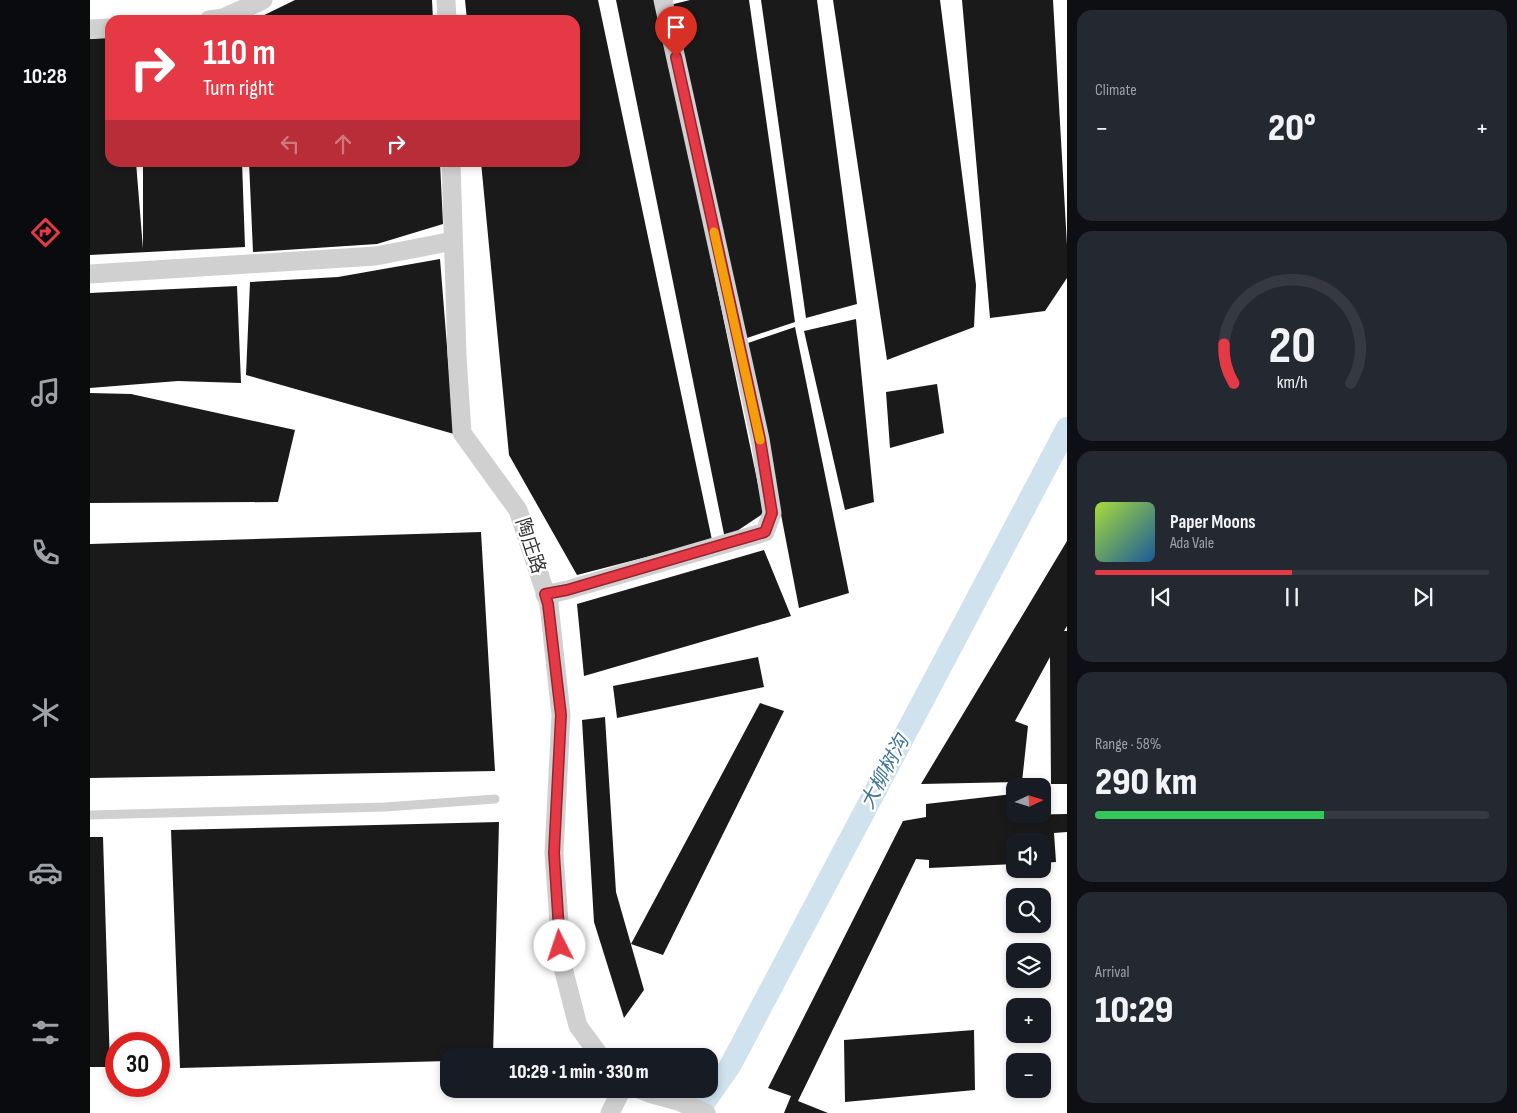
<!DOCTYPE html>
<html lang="en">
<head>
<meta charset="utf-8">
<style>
  body { margin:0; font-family:"Sofia Sans Condensed","Noto Sans SC",sans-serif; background:#242831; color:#f1f3f6; height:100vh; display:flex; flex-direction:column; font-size:19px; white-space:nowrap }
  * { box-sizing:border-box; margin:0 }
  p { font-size:16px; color:#9ea1a6 }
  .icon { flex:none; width:28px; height:28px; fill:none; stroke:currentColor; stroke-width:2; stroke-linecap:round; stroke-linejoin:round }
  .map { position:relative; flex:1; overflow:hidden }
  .side { display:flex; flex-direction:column; gap:10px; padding:10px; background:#0d0f14; width:450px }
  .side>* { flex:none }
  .banner { position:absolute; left:15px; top:15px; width:475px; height:152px; border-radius:15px; box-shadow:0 2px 8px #0003; background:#e63946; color:#fff; overflow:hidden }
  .needle { width:32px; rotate:86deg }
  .fabs { position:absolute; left:916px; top:778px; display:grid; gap:10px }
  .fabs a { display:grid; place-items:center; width:45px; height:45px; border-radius:10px; background:#171b24; box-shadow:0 2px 8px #0003; font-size:25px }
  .speed { position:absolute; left:15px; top:1032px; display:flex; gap:10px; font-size:25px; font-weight:700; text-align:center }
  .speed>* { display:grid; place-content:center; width:65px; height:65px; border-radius:50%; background:#171b24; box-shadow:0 2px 8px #0003; line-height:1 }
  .speed .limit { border:8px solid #d22; background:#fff; color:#111 }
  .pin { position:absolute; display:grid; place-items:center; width:42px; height:42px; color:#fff; margin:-51px -21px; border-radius:50% 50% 50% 0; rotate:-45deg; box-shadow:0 0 5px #0007 }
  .pin .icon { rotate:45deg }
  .me { position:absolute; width:55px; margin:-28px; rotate:356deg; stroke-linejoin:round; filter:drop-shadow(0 0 4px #0008) }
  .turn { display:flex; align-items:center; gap:18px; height:105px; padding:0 15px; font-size:22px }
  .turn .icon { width:65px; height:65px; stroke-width:2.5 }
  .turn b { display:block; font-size:35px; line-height:42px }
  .lanes { display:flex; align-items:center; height:48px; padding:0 15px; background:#0003; justify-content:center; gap:25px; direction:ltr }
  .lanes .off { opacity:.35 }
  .big { font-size:38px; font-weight:800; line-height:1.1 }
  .side .widget { flex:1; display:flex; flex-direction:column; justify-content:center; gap:8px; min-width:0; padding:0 18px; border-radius:15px; background:#242831 }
  .side .dial { align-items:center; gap:0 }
  .dial svg { height:130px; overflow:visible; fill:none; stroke:#363941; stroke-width:7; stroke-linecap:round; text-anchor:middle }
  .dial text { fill:#f1f3f6; stroke:none }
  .song { display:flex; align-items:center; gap:15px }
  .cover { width:60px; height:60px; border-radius:8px; background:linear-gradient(135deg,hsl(80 70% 55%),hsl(210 70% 35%)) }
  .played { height:5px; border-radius:2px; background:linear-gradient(90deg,#e63946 50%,#363941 50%) }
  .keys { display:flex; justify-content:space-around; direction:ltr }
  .heat { display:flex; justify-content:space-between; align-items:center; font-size:28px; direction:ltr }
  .charge { height:8px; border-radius:4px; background:linear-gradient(90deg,#34c759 58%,#363941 0) }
  .trip { position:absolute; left:350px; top:1048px; width:278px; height:50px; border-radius:15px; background:#171b24; box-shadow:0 2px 8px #0003; font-weight:800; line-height:50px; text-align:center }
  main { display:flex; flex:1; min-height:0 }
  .tabs { display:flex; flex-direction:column; width:90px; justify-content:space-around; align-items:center; background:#090b0e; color:#9ea1a6 }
  .tabs .icon { width:35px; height:35px }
  .tabs .active { color:#e63946 }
  .tabs b { font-size:22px; color:#f1f3f6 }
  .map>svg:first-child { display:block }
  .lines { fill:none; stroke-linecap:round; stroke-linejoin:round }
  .canal { stroke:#cfe2ee; stroke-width:22 }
  .building { fill:#1a1a1a }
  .lane { stroke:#d0d0d0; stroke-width:9 }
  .street { stroke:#d0d0d0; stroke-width:19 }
  .route-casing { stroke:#96252e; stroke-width:12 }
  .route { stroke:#e63946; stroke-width:9 }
  .slow { stroke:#f59e0b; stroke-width:9 }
  .labels { text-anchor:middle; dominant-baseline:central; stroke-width:5; stroke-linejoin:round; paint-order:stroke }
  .street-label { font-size:19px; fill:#333; stroke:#fff }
  .water-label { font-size:20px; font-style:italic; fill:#3f7597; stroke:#fff }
</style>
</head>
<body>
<main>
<nav class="tabs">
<b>10:28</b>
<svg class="icon active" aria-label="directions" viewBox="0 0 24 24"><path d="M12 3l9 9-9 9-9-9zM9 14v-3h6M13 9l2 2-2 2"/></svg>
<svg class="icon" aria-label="music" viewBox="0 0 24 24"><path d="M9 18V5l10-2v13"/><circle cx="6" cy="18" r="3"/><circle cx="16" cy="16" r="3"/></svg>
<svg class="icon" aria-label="phone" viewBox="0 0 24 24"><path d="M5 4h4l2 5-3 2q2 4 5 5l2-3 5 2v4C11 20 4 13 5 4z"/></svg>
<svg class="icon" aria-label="climate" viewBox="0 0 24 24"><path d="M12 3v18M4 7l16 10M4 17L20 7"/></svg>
<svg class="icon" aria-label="car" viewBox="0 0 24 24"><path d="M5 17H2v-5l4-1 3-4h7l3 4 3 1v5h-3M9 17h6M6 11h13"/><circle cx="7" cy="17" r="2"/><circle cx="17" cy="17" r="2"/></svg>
<svg class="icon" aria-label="filters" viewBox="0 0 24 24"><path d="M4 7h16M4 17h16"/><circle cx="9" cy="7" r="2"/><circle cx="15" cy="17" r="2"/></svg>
</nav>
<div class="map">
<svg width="977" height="1113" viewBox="0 0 977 1113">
  <rect width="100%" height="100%" fill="#fff"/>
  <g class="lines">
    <path class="canal" d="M607,1113L640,1066L977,428"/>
  </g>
  <path class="building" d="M205,0H342L343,20H164Z
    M375,0H508L622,540L487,575L419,455L391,162H485V20H377Z
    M526,0H567L674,513L635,539Z
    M600,0H659L705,322L657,338L576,6Z
    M671,0H727L767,304L716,318Z
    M743,0H850L886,285L884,327L797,360Z
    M872,0H963L977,245V278L955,311L900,318Z
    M20,38V162H46L53,249V162H152L155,247L0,255V39Z
    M159,162H350L353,224L287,244L163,252Z
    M350,259L364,434L156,375L160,282L248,277Z
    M147,286L151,383L88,381L0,388V293Z
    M766,319L784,502L755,510L714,331Z
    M705,327L759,593L709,608L658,343Z
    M847,384L854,433L800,448L796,392Z
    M0,393L41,394L205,430L188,502L0,503Z
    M391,532L405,771L0,778V544Z
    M977,541V626L974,631H977V784H961L960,657L925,721L938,726L932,782L831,784Z
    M674,550L701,616L494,676L487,604Z
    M668,657L674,687L527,718L523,686Z
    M670,703L694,711L573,955L541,944Z
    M515,717L526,892L554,990L534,1018L504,922L492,720Z
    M923,794L925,814L926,815L977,814V832L964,833L966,862L952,863V841H925V864L839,868V860L826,859L708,1101L738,1113H694L701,1096L678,1088L813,821L836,817V804Z
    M409,822L403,1056H359V1061L90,1068L81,830Z
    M0,837H13L20,1067H0Z
    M884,1030L885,1090L755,1102L754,1040Z"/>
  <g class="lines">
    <path class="lane" d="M0,815L295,807L405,799"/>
    <path class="street" d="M356,0L357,20
      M119,20L133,18L173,0
      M0,29L20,28
      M361,162L367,356L372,433L428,510L459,604L471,715L464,853L472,964L488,1026L510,1056
      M0,274L286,256L363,241
      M455,595L477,590L675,532L682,513L670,439L573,0
      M549,1089L559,1093L588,1101L616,1113
      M520,1113L532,1089"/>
  </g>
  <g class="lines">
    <g class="route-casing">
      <path id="route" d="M470,946L464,853L471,715L458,604L455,594L477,590L675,532L682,513L670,439L586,57"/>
    </g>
    <use href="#route" class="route"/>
    <path class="slow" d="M624,232L670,440"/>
  </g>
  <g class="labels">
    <g class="street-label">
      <text transform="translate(440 546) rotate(72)">陶庄路</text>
    </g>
    <g class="water-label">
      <text transform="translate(795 772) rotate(-62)">大柳树沟</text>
    </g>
  </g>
</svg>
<div class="fabs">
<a><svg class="needle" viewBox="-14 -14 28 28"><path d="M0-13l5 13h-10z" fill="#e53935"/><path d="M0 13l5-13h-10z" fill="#9ea1a6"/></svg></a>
<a><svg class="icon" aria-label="sound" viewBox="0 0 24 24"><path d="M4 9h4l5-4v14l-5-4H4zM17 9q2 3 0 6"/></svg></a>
<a><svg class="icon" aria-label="search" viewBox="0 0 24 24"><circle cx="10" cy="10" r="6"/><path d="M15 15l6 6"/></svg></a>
<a><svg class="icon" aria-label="layers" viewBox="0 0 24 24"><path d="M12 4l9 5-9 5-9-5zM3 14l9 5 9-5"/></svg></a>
<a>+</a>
<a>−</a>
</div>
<div class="speed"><div class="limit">30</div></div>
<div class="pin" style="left:586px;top:57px;background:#d93025"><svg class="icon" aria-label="arrive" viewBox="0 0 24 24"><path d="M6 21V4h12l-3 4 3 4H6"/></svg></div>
<svg class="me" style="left:470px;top:946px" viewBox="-20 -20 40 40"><circle r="19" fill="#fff"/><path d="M0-13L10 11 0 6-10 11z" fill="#e63946"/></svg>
<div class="trip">10:29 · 1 min · 330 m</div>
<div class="banner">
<div class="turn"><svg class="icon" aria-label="right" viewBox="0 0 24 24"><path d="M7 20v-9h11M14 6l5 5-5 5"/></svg><div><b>110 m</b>Turn right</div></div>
<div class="lanes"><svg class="icon off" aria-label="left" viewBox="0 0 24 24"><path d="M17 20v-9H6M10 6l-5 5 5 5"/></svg><svg class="icon off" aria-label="ahead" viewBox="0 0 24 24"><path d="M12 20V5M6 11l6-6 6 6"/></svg><svg class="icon" aria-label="right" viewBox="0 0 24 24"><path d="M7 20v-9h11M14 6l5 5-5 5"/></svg></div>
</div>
</div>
<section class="side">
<div class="widget"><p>Climate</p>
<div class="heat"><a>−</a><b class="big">20°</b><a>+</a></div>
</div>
<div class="widget dial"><svg viewBox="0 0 100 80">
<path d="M14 69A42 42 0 1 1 86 69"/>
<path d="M14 69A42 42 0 0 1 8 45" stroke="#e63946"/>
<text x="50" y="56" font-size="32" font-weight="700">20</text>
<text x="50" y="72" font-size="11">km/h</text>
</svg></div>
<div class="widget">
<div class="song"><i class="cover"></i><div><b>Paper Moons</b><p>Ada Vale</p></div></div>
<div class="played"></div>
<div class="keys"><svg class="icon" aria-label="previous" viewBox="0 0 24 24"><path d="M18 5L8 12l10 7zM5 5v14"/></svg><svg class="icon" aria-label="pause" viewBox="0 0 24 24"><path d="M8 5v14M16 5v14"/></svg><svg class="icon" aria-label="next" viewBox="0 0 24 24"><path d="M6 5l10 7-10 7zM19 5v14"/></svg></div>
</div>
<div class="widget"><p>Range · 58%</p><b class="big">290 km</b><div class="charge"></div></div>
<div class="widget"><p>Arrival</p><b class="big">10:29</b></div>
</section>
</main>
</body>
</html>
